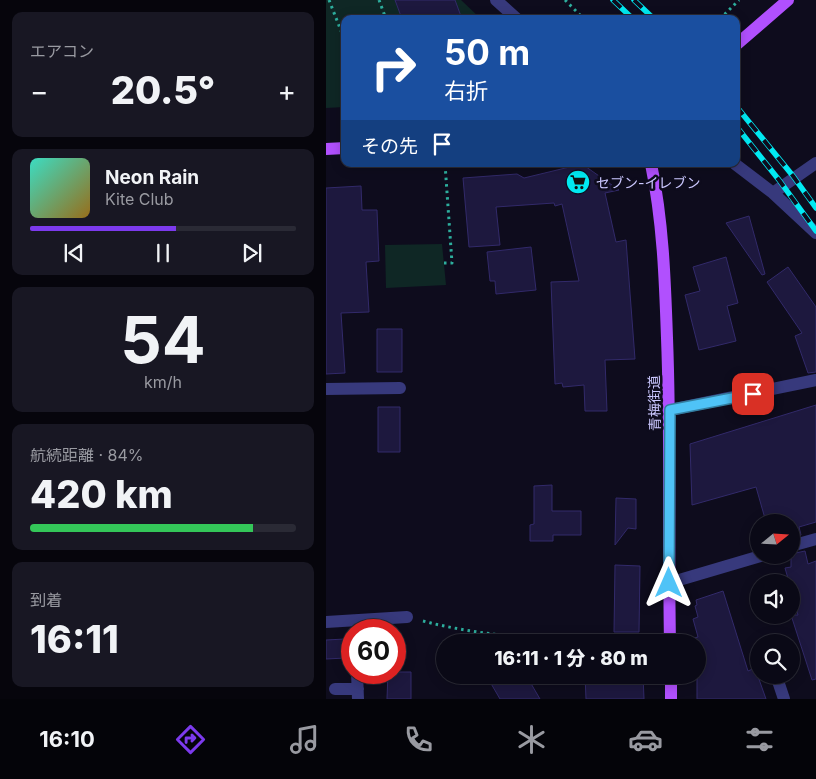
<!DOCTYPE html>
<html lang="ja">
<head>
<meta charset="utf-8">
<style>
  body { margin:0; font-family:Inter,"Noto Sans JP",sans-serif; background:#181723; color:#f1f3f6; height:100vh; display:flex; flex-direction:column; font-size:19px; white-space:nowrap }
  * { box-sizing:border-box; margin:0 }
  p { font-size:16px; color:#999aa1 }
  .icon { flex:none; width:28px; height:28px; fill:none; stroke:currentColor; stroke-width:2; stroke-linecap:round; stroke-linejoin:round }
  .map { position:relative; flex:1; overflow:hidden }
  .panel { display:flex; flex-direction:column; gap:12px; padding:12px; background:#06050c; width:326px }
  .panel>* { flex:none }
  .hud { position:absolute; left:15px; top:15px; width:399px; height:152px; border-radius:10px; box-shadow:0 2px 12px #0003,0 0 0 1px #2a2a35; background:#1a4fa0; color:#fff; overflow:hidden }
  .needle { width:32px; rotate:72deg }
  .buttons { position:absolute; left:424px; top:514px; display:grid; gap:10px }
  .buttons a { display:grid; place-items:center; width:50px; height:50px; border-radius:50%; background:#0a0916; box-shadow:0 2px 12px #0003,0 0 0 1px #2a2a35; font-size:25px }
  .speed { position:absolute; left:15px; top:619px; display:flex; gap:10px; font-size:25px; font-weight:700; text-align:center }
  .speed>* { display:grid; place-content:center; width:65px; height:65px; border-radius:50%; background:#0a0916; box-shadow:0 2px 12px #0003,0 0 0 1px #2a2a35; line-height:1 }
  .speed .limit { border:8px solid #d22; background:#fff; color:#111 }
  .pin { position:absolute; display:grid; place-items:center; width:42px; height:42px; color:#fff; margin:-21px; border-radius:10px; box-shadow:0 2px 8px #0006 }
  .me { position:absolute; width:55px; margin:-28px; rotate:0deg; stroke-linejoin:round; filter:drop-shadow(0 0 4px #0008) }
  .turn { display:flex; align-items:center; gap:18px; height:105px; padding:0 20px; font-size:22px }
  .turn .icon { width:65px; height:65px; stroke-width:2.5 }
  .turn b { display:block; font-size:35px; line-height:42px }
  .then { display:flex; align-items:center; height:48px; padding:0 20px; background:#0003; gap:10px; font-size:19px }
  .big { font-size:38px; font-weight:800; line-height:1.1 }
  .panel .widget { flex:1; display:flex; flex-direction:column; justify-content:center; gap:8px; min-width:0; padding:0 18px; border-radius:10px; background:#181723 }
  .panel .dial { align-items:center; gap:0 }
  .dial b { font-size:65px; line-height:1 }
  .song { display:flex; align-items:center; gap:15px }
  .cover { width:60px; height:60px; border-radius:8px; background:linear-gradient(135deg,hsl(170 70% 55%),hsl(40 70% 35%)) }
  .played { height:5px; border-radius:2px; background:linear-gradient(90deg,#7c3aed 55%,#2a2a35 55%) }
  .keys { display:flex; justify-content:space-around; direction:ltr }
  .heat { display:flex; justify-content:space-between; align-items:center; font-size:28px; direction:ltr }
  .charge { height:8px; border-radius:4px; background:linear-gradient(90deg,#34c759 84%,#2a2a35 0) }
  .trip { position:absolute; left:110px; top:634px; width:270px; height:50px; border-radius:25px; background:#0a0916; box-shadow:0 2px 12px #0003,0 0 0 1px #2a2a35; font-weight:800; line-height:50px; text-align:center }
  .menu { display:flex; height:80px; justify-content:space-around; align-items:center; background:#040409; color:#999aa1 }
  .menu .icon { width:35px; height:35px }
  .menu .active { color:#7c3aed }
  .menu b { font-size:22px; color:#f1f3f6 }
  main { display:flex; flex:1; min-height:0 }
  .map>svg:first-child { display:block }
  .green { fill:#0f2725 }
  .building { fill:#1d183e; stroke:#322a6a }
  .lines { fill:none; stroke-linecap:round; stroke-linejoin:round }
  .path { stroke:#2dae9d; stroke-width:3; stroke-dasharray:2.5 4; stroke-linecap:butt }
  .minor { stroke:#37397c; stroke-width:12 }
  .major { stroke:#b150fe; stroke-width:12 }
  .rail-casing { stroke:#01eaf2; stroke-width:5.5 }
  .rail { stroke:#0e0c1d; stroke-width:4; stroke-dasharray:11; stroke-linecap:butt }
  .route-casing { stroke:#337fa1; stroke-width:12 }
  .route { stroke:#4fc3f7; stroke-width:9 }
  .labels { text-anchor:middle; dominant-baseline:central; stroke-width:5; stroke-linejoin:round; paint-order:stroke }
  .poi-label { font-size:14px; fill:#cbc8ff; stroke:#0e0c1d; text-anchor:start }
  .street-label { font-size:14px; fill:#cbc8ff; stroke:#0e0c1d }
</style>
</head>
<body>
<main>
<section class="panel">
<div class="widget"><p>エアコン</p>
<div class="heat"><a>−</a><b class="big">20.5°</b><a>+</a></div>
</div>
<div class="widget">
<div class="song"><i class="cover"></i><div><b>Neon Rain</b><p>Kite Club</p></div></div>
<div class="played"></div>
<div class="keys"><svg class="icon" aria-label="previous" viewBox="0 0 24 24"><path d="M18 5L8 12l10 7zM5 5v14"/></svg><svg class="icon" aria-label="pause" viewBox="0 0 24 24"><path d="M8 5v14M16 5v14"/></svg><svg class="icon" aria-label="next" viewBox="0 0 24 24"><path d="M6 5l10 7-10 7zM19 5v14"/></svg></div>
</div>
<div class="widget dial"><b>54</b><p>km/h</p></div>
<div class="widget"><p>航続距離 · 84%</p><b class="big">420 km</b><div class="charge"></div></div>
<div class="widget"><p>到着</p><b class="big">16:11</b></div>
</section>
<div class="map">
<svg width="490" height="699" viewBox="0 0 490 699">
  <rect width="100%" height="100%" fill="#0e0c1d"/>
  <path class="green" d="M0,0H135L155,19H19V107L0,108Z
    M116,244L120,285L60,288L59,245Z"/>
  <path class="building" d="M69,0H129L136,19H76Z
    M256,164L293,190L279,193L290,242L300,240L309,359L279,360L281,411H259L258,385L237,387L236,383L229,384L225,282L253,281L236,204L229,206L228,203L170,207L174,245L143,247L137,178L191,174L198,178Z
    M35,186L36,210H51L53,261L40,262L43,312L15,313L19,373L0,374V188Z
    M423,216L439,274L436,275L400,223Z
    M205,247L210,290L170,294L169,281H164L161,252Z
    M400,257L412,303L401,306L410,341L373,350L359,295L374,291L367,267Z
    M462,267L490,307V372L482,373L469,336L476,333L441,282Z
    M51,329H76V372H51Z
    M490,405V522L473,527L475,535L465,538V522H440L430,487L366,505L364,444Z
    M52,407H74V452H52Z
    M226,485V511H255V535H227V541H204V525L208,524V486Z
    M290,498L310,499V529L302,528L289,545Z
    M479,551L482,564L490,561V679L486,680L465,615H472L465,590V582H463L459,568L465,567V554Z
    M289,565L314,566L313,632H288Z
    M397,591L422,671L429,668L440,699H371V642H369L368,638L372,637L367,619L372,617L369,606L371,605L370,600Z
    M19,639L20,658L0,659V640Z
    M62,672H85V699H61Z
    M160,675H200L214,699H174Z
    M259,675H317L318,699H260Z"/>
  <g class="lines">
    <path class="path" d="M3,0L19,41
      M53,0L60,19
      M239,0L258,19
      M394,19L413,0
      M118,263H126L119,164
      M97,621C154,636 214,639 273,642"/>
    <path class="minor" d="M170,0L191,19
      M409,164L447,193L490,233
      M447,193L490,163
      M0,389L74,388
      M344,410L490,380
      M465,546L490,539
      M343,583L438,555
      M0,622L81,617
      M31,672L32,699
      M451,678L458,699
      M9,689H32"/>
    <path class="major" d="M410,45L462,0
      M0,149L19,148
      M325,164C337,221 339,280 341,338C345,439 342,541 344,642
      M345,675V699"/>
    <g class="rail-casing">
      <path id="rail" d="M287,0L307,19
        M308,0L328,19
        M410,106L467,176L490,208
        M410,126L453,180L490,231"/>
    </g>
    <use href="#rail" class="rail"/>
  </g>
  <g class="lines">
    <g class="route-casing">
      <path id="route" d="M343,583L344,410L427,394"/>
    </g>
    <use href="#route" class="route"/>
  </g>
  <defs>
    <g id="supermarket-disc" transform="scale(1.25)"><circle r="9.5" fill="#01eaf2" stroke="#0e0c1d"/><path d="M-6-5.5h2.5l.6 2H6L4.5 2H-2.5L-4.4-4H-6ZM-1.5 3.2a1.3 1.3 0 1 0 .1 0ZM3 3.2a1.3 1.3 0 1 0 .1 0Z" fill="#111"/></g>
  </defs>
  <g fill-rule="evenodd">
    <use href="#supermarket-disc" x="252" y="182"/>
  </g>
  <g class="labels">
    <g class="poi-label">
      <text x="270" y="182">セブン-イレブン</text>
    </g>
    <g class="street-label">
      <text transform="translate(328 403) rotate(-91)">青梅街道</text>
    </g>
  </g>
</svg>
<div class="buttons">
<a><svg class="needle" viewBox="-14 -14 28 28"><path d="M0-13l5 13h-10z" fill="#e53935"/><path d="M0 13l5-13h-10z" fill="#999aa1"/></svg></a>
<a><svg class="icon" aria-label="sound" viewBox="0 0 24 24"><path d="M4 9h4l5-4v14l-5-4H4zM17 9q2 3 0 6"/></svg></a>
<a><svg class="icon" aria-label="search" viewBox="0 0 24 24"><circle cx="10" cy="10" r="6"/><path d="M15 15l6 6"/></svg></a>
</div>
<div class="speed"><div class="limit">60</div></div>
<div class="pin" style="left:427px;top:394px;background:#d93025"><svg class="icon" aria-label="arrive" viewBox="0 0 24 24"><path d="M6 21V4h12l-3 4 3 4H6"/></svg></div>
<svg class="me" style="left:343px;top:583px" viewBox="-20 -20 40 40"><path d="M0-17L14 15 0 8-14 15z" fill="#4fc3f7" stroke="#fff" stroke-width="4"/></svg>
<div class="trip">16:11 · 1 分 · 80 m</div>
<div class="hud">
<div class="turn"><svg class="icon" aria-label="right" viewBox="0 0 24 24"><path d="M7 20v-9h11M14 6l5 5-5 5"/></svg><div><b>50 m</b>右折</div></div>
<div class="then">その先<svg class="icon" aria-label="arrive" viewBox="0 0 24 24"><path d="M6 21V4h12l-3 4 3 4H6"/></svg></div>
</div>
</div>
</main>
<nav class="menu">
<b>16:10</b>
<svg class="icon active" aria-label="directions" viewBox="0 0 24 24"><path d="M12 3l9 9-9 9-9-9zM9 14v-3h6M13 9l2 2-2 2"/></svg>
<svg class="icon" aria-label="music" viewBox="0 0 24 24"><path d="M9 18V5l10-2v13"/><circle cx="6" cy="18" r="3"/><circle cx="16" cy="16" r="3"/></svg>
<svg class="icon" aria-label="phone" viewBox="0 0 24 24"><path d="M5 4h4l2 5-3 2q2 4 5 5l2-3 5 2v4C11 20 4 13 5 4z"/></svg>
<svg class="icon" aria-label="climate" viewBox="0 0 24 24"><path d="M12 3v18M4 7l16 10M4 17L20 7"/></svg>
<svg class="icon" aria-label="car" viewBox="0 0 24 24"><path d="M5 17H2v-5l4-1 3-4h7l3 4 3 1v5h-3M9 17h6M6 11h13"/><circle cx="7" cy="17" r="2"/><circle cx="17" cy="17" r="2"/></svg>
<svg class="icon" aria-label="filters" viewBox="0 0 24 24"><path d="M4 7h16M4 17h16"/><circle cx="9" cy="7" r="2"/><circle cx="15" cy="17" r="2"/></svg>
</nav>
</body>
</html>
